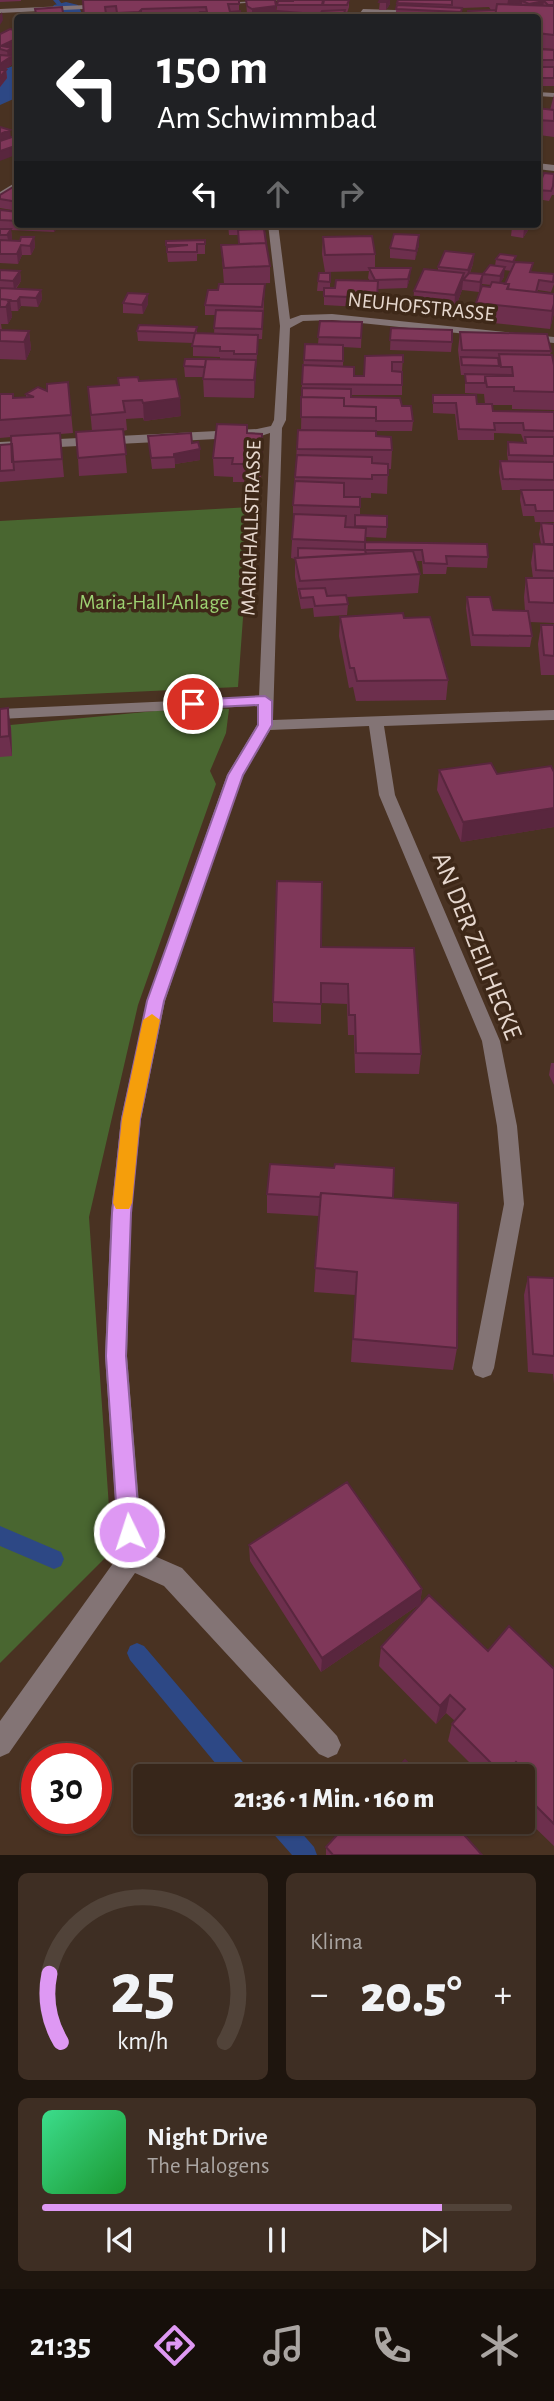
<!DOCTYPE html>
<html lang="de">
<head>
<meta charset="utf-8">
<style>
  body { margin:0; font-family:"Alegreya Sans",sans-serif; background:#3e2e23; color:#f1f3f6; height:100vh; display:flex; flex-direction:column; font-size:26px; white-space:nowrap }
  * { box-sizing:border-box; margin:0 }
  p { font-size:23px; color:#aaa5a2 }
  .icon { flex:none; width:38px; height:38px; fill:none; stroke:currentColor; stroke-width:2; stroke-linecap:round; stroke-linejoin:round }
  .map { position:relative; height:1855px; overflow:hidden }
  .sheet { display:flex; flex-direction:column; gap:18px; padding:18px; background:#1e150e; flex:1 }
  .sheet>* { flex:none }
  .banner { position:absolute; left:14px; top:14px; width:527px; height:214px; border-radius:7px; box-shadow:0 2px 5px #0004,0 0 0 2px #514339; background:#202124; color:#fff; overflow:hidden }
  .speed { position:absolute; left:21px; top:1743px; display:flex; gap:14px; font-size:35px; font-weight:700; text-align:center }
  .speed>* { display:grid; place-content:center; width:91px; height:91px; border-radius:50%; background:#37261a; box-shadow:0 2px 5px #0004,0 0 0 2px #514339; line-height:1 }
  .speed .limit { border:10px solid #d22; background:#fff; color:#111 }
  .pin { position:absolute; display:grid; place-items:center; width:60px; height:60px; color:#fff; margin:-30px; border:4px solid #fff; border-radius:50%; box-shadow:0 2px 7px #0007 }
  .me { position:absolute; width:77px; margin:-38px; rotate:356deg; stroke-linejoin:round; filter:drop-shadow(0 0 5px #0008) }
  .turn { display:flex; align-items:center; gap:24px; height:147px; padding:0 28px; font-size:32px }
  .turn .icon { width:91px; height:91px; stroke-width:2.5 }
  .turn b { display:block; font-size:49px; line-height:60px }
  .lanes { display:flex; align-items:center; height:66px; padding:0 28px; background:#0003; justify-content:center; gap:35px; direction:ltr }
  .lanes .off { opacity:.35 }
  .big { font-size:52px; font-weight:800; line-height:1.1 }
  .sheet .tile { flex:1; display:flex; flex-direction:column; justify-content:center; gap:10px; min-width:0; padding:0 24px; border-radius:10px; background:#3e2e23 }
  .sheet .dial { align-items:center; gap:0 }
  .dial svg { height:182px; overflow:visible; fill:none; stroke:#514339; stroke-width:7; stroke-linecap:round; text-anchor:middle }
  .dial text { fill:#f1f3f6; stroke:none }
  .song { display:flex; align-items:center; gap:21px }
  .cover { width:84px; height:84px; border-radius:10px; background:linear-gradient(135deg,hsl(150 70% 55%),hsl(130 70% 35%)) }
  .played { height:7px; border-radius:4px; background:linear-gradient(90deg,#de98f3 85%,#514339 85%) }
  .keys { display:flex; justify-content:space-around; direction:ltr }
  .heat { display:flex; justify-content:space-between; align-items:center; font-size:38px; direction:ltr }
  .sheet .tiles { flex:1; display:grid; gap:18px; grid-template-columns:1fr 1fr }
  .tile:last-child { grid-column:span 2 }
  .trip { position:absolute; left:133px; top:1764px; width:402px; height:70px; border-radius:7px; background:#37261a; box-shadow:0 2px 5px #0004,0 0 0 2px #514339; font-weight:800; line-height:70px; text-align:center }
  .tab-bar { display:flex; height:112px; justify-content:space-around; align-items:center; background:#160f0a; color:#aaa5a2 }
  .tab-bar .icon { width:49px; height:49px }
  .tab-bar .current { color:#de98f3 }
  .tab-bar b { font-size:32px; color:#f1f3f6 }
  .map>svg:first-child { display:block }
  .green { fill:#496630 }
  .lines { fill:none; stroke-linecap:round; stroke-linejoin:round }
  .stream { fill:#2d4885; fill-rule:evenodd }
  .river { fill:#2d4885; fill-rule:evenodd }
  .minor { fill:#837475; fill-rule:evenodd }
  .wall { fill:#6d2f4d; fill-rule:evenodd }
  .shaded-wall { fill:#59263e }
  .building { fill:#7f3759; stroke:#59263e; stroke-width:2 }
  .route { fill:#de98f3; stroke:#90639e; stroke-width:2 }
  .slow { fill:#f59e0b }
  .labels { text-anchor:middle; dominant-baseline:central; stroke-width:7; stroke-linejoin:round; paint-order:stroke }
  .far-street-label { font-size:21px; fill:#e7d8cf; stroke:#3e2818 }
  .far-park-label { font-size:21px; fill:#9dd272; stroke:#3e2818 }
  .street-label { font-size:26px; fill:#e7d8cf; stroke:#3e2818 }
</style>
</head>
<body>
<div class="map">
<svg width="554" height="1855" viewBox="0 0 554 1855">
  <rect width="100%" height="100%" fill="#493222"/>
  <path class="green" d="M251,507L238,687L0,698V521Z
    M197,707L229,709L226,733L210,771L216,784L138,1005L89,1217L112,1551L0,1663V726Z"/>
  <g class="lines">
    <path class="stream" d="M53,0H59L68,13H64Z
      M0,1526L61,1552L64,1559L61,1566L54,1569L0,1546Z
      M137,1643L144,1646L248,1768L251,1776H226L130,1660L127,1653L130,1646Z
      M267,1822H292L314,1847L317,1855H292L270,1830Z"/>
    <path class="river" d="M66,2L78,5L84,18H49V12L54,5Z
      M18,64V97L0,105V71Z"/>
    <path class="minor" d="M291,0L217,5L213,3Z
      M108,4L105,8L0,13V9Z
      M363,9L489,13L493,15L489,17L360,13Z
      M18,59V64H13V60Z
      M537,92L554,93V97L537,96Z
      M537,163L554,165V171L537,169Z
      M18,181V188L0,199V192Z
      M268,224H278L290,319L301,315L332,314L554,337V343L332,320L303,321L290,328L286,420L282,428L273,720L554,710V720L384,726L395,795L500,1041L517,1126L524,1204L494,1368L491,1375L483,1378L475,1375L472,1368L504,1204L497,1126L482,1041L379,795L369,726L270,730L243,775L202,889L165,1001L141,1119L131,1213L127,1356L143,1551L182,1568L337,1736L341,1745L337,1754L328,1758L319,1754L164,1586L135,1573L9,1753L0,1757V1721L119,1555L105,1356L111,1213L121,1119L147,1001L227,775L257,725L258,706L0,719V709L259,697L270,433L258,437L0,450V442L257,429L271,426L274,420L280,326Z"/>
  </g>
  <path class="wall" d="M0,0H21V1L0,2Z
    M83,0L239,4V11L241,18H84Z
    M246,0L276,14L277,5L349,0V7L347,13H345V18H275L276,14L252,16L247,14Z
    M380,0H390V4L386,10H379Z
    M398,0H554V49L537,48V18H467L468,11L491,10L489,7L462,8L461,18L395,17Z
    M0,34L13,49L14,56L12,57L13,64L4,70H6L7,78L0,87Z
    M537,49L554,50V86H541V68H537Z
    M554,95V137L539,135L537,144V108L550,110Z
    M554,174V195H552L549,201L537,199V190Z
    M18,184V211L0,208V195Z
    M0,210L18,212V224H85L82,228L59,226L54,232L11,230L12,239L11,241H20L34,237L35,247L31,255H22L18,264L0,263Z
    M228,224H264L270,266V283L240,284H265L262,339H258L254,398L204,397L203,377H185L184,366L220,359V357L193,356V343L138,341L137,331L197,327V333L214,334L215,315H205V305L224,284L221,245L239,244L238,235H229Z
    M514,224H532L523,238L511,236L512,227Z
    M419,235V245L415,260L390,258V248Z
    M323,237L375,254V268L410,278L407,288L378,289L377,308L324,305V291H317L318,281L330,273V288H335L370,281L368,278L369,271L325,272L322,254Z
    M205,240V254H197V261L168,262L166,245Z
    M474,254L473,264L470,273L483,274L482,284L479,292L462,290L463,279L462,290L454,312L413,308L414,291L438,270V267Z
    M496,259L516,262L532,272L554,274V284L551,292L538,290L537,292L554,313L550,329L475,321L476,303L491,285L482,284L483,274L495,266ZM504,270L511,271L505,284L500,283L504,277Z
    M0,270L20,271L21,281L16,289L41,290L42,299L38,307L21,306L18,311H11L12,317L8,324H1L2,330L29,331L31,349L26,360L0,359Z
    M123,303L148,304L143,314L123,313Z
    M320,321L362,322L361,348L343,347V366L354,376H364L403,355L402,372V395H351V397L402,406L413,421L412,431H376V436L392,450L391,469H388L387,494L371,493V498L344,497H360V515L387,527L386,538L366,537V542L488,557L487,568L447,567L446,574H423L422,561H416L420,574L418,593L347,597L348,604L347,615L314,617L313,608L301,609L295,577V559L291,558L293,524V505L298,430H301L302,384L305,344H318Z
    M391,328L452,342L451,352L390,350Z
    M460,332L551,351L550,355L554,365V410L512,409V405H492L493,411L554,412V522H535L534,516H523L520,500L521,490H502L499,472L500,461H508L507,453L508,442H524L521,434L494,433V440H458L455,414L433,413V395L477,404H485L484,394L465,393V375H461L458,350Z
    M68,382L73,433L60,434L64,477L0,482V445L12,444L11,437L0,438V394L13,398L26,397V394L47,391Z
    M118,385L181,416L144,421L143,418L126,419L127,430L123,431L127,473L79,476L78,458L92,431L88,387Z
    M247,425V433L262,434L261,477H245L244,482H233V477L214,476L213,458Z
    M148,436L192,443L200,460L175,464V468L152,469Z
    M541,523L554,524V623L530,622L532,636L530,647L471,646L466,608L467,597L493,610L525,611L524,597L526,578H533L531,563L534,544H541L539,534Z
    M340,617L404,618L448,680L446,700L356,701L353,687L349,688L339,636Z
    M541,625H554V675H541L538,644Z
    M0,709L11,728L12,756L0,757Z
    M439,770L497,774L554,772V827L461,842L437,790Z
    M321,947L421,1054L419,1074L355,1073L354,1035H348L347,1004L321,1003V1024L273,1022V1002Z
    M551,1063H554V1085L549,1075Z
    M334,1168L393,1198L457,1348L453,1370L351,1362L355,1295L314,1292L319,1216L267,1213V1194Z
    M528,1277L554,1278V1384L553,1374L528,1372L524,1295Z
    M249,1545L422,1589L420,1604L321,1672L250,1561Z
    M381,1647L488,1651L554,1669V1846L523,1816V1776H483L448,1741L452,1724L455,1721L446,1713L436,1724L379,1666Z
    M459,1830L482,1855H326V1847Z"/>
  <path class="shaded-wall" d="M388,0H390V4L386,10V2Z
    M508,0H554L544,1L543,8L528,11L529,4L522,1V4L507,6Z
    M276,6V14L252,16V9Z
    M142,9V18H139V12Z
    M2,12L3,20L0,25V15Z
    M18,38V47L13,49L14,56L12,57L13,64L0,73V64L8,59L7,51L1,46Z
    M6,70L7,78L0,87V77Z
    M10,130L12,146L0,150V134Z
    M18,145V154L0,161V151Z
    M53,224H59V226L54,232Z
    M527,224H532L523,238L524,229Z
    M11,229L12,239L9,245L7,235Z
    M419,235V245L415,260L416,251Z
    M34,237L35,247L31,255L30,246Z
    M21,245L22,255L18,264L17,254Z
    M474,254L473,264L467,280L468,270Z
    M505,267L504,277L499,286L500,276Z
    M411,268L410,278L407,288L408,279Z
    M20,271L21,281L14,290L13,281Z
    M464,273L462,290L454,312L455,295Z
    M483,274L482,284L479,292L480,282Z
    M41,290L42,299L38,307L36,298Z
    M148,294V304L143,314L142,305Z
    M20,297L21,306L18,311L17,301Z
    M10,300L12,317L8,324L6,307Z
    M554,304V313L550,329L552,311Z
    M29,331L31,349L26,360L24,342Z
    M256,360V378L254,398V380Z
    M180,398L181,416L144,421L143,403Z
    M262,434L263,452L261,477V458Z
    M200,449V460L175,464L174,454Z
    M8,708L11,728L12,756L9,736Z
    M554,808V827L461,842L463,822Z
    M422,1589L420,1604L321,1672L322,1658Z
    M450,1695L446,1713L436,1724L440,1706Z
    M516,1762L510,1776H504Z"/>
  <path class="building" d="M83,0H239V4H228L230,12L240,11L241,18H201L200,12H207L206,7L142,9L139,12L117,13L116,6L105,7L106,14H101V18H84Z
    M246,0H275L276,6L252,9L247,6Z
    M293,0H323L322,5H277L278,1H293Z
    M324,0H349L347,5H323Z
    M380,0H388L386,2H379Z
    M398,0H452V5L397,3Z
    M526,0H554V5H548L544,1L529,4L522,1Z
    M497,4L554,6V35L537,33V18H533L534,16L495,17Z
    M397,5L462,8L461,12L396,9Z
    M62,7L64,18H37L35,9Z
    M345,10L343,18L342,14L321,13L322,11Z
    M496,10L495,18H477V16H467L468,11Z
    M277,11L301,13L299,18H275Z
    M301,13L342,14L340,18H299Z
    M10,29L18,31V38L1,46L13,48L7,51L0,49V34Z
    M537,49L554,50V60H537Z
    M0,55L12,56L0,64Z
    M542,67H554V78H542Z
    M0,70H6L0,77Z
    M537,108L554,110V121L537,120Z
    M0,127L10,130L0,134Z
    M18,135V145L0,151V141Z
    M544,173L554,174L553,186L551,191L537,190Z
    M18,184V202L0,199V195Z
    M0,210L18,212V221L0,220Z
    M228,224H264V225L228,226Z
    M514,224H527L524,229L512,227Z
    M0,229H11L7,235H0Z
    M264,229L266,243L239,244L238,230Z
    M394,234L419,235L416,251L390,248Z
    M372,236L375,254L325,255L323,237Z
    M21,237H34L30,246L21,245L17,254H0V240L20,241Z
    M205,240V244H197V252H167V247L188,245H166V241Z
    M266,243L270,266L224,268L221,245Z
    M445,251L474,254L468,270L438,267Z
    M500,254L516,256L513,262L496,259Z
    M515,262L533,263L530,272L554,274L553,282L539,280L536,292L508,289L509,284H505Z
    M490,265L505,267L500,276L483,274Z
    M369,268H411L408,279L375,280Z
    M424,269L464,273L455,295L414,291Z
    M0,270L20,271L13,281L0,280Z
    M319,273H330V282L318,281Z
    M469,273L483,274L480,282L463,280Z
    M336,280L378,281L377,298L324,296V288H335Z
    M492,282L509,284L507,289L554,294V304L552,311L476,303L482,286L490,287Z
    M219,284H265L262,307L205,305L208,290H218Z
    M0,288L41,290L36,298L20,297L17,301H9L10,300L0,299Z
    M128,293L148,294L142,305L123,303Z
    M0,299L10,300L6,307H0Z
    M216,310L263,311L262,329L214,328Z
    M320,321L362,322L361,338L318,337Z
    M139,325L197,327L195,333L137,331Z
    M391,328L452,330V342L390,340Z
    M0,330L29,331L24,342L0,341Z
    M460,332L547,334L551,351L462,350Z
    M195,333L258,335L257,354H234V351H220V347L192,346Z
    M305,344L343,345V361L304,360Z
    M499,354L552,355L554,365V392L514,391V387H487L485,376H513L512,367H501Z
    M403,355V362H392V371L402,372V385L302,384L303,365L354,367V376H364L365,356Z
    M461,357L498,358L499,366L462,365Z
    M185,359H217H206L205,367L184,366Z
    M206,359L256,360L254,380L203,379Z
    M465,374L511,375V376H485V383H466Z
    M138,377L139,381L176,379L180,398L143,403L142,400L123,401L125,412L91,415L88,387L119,385L118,378Z
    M68,382L71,415L0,420V394H13V398L34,397L26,394L38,387L47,391V384Z
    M302,388L351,389V397L400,398L402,406H411L413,421H376V407L344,406V398L302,397Z
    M433,395H476L477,404H492L493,411L554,412V431L524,430L523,423H494L495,430L459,429L456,403H433Z
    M301,397L344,398V406L376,407V418L301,417Z
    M217,424L247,425V433L262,434L261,458H244V464H232L233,458H213Z
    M123,429L126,454L78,458L76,432Z
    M298,430L376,431V436L391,437L392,450L297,449Z
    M60,433L62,459L12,462L11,436Z
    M191,433L192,443L198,442L200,449L174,454V457L151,458L148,436Z
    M525,437H554V456L509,455L508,442L526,443Z
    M12,444L14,470L0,471V445Z
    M297,455L372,457V463L388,464V475H372V479L295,477Z
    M500,461L554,462V480L503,479Z
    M295,481L344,483V497H360V507L293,505Z
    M521,490H554V511H536L535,505H525Z
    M294,514L346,516L345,527L366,528L365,542L292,539Z
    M355,515L387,516V527L355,526Z
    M541,523L554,524V544H544Z
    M365,542L487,544L488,557L446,556L447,564L424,563L422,550H365L366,554L298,558V548L365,550Z
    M534,544L554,545V571L536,570Z
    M413,551L420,574L300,581L295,558Z
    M526,578H554V603L529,602Z
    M325,588L327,596L346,595L348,604L315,606L313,597L301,598L299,589Z
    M467,597H490L493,610L528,611L532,636L473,635Z
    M403,613L404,618L430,617L448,680L357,681L354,668H350L340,617Z
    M541,625H554V656L544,655Z
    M8,708L9,736L0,737V709Z
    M491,763L497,774L551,766L554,772V808L463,822L439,770Z
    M277,881L322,882L321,947L414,948L421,1054L356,1053L355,1015H349L348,984L321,983V1004L273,1002Z
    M270,1164L334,1168L335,1164L394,1168L393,1198L321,1193L320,1197L267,1194Z
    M321,1193L458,1203L457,1348L353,1339L357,1272L315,1268Z
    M528,1277L554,1278V1356L533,1354Z
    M347,1482L422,1589L322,1658L249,1545Z
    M429,1595L488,1651L509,1626L554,1669V1824L523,1793L534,1780L516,1762L504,1776L452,1724L465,1709L450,1695L440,1706L381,1647Z
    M405,1760L420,1776H390Z
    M349,1822H461L457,1827L482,1855H333L326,1847Z"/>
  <path class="route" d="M265,696L272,701V725L243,775L164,1001L140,1119L131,1213L126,1356L140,1532L137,1540L129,1543L122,1540L118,1532L106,1356L112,1213L122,1119L147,1001L228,775L258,725V705L193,708L186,704L193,700Z"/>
  <path class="slow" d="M152,1014L160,1020L140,1119L132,1203L129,1209H116L113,1203L122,1119L143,1020Z"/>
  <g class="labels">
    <g class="far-street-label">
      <text transform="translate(421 307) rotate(6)">NEUHOFSTRASSE</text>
      <text transform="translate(251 528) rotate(-88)">MARIAHALLSTRASSE</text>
    </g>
    <g class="far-park-label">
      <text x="154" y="602">Maria-Hall-Anlage</text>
    </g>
    <g class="street-label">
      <text transform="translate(477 946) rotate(68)">AN DER ZEILHECKE</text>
    </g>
  </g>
</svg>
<div class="speed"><div class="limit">30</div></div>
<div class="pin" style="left:193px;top:704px;background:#d93025"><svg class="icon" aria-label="arrive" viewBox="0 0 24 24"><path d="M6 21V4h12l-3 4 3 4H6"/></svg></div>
<svg class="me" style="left:129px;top:1532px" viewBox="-20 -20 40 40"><circle r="17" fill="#de98f3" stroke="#fff" stroke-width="3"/><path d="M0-11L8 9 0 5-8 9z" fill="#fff"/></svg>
<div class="trip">21:36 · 1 Min. · 160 m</div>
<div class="banner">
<div class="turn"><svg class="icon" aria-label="left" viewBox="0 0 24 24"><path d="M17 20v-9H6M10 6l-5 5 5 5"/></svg><div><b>150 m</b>Am Schwimmbad</div></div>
<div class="lanes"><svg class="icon" aria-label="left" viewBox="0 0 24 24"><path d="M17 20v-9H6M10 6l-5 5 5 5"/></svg><svg class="icon off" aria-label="ahead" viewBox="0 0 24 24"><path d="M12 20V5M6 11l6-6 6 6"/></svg><svg class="icon off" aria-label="right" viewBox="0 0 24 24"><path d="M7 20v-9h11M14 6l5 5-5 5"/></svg></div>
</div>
</div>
<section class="sheet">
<div class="tiles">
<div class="tile dial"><svg viewBox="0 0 100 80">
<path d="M14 69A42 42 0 1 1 86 69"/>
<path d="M14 69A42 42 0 0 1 9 39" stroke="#de98f3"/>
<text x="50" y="56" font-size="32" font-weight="700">25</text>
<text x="50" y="72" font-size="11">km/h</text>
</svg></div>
<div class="tile"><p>Klima</p>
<div class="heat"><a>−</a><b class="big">20.5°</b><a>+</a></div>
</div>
<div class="tile">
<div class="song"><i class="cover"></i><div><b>Night Drive</b><p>The Halogens</p></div></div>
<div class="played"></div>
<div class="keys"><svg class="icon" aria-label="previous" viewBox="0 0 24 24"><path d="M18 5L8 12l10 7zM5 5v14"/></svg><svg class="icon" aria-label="pause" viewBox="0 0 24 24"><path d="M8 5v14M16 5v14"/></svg><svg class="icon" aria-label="next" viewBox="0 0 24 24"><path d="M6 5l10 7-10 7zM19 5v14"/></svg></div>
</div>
</div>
</section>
<nav class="tab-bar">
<b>21:35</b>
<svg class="icon current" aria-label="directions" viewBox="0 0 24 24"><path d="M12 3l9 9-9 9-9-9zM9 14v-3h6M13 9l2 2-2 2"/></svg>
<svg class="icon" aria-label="music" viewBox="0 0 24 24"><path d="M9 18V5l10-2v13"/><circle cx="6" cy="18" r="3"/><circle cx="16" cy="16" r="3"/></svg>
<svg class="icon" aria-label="phone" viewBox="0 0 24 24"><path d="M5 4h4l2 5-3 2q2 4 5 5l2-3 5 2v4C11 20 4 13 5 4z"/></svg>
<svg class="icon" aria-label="climate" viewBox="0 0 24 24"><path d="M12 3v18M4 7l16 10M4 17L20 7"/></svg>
</nav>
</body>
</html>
